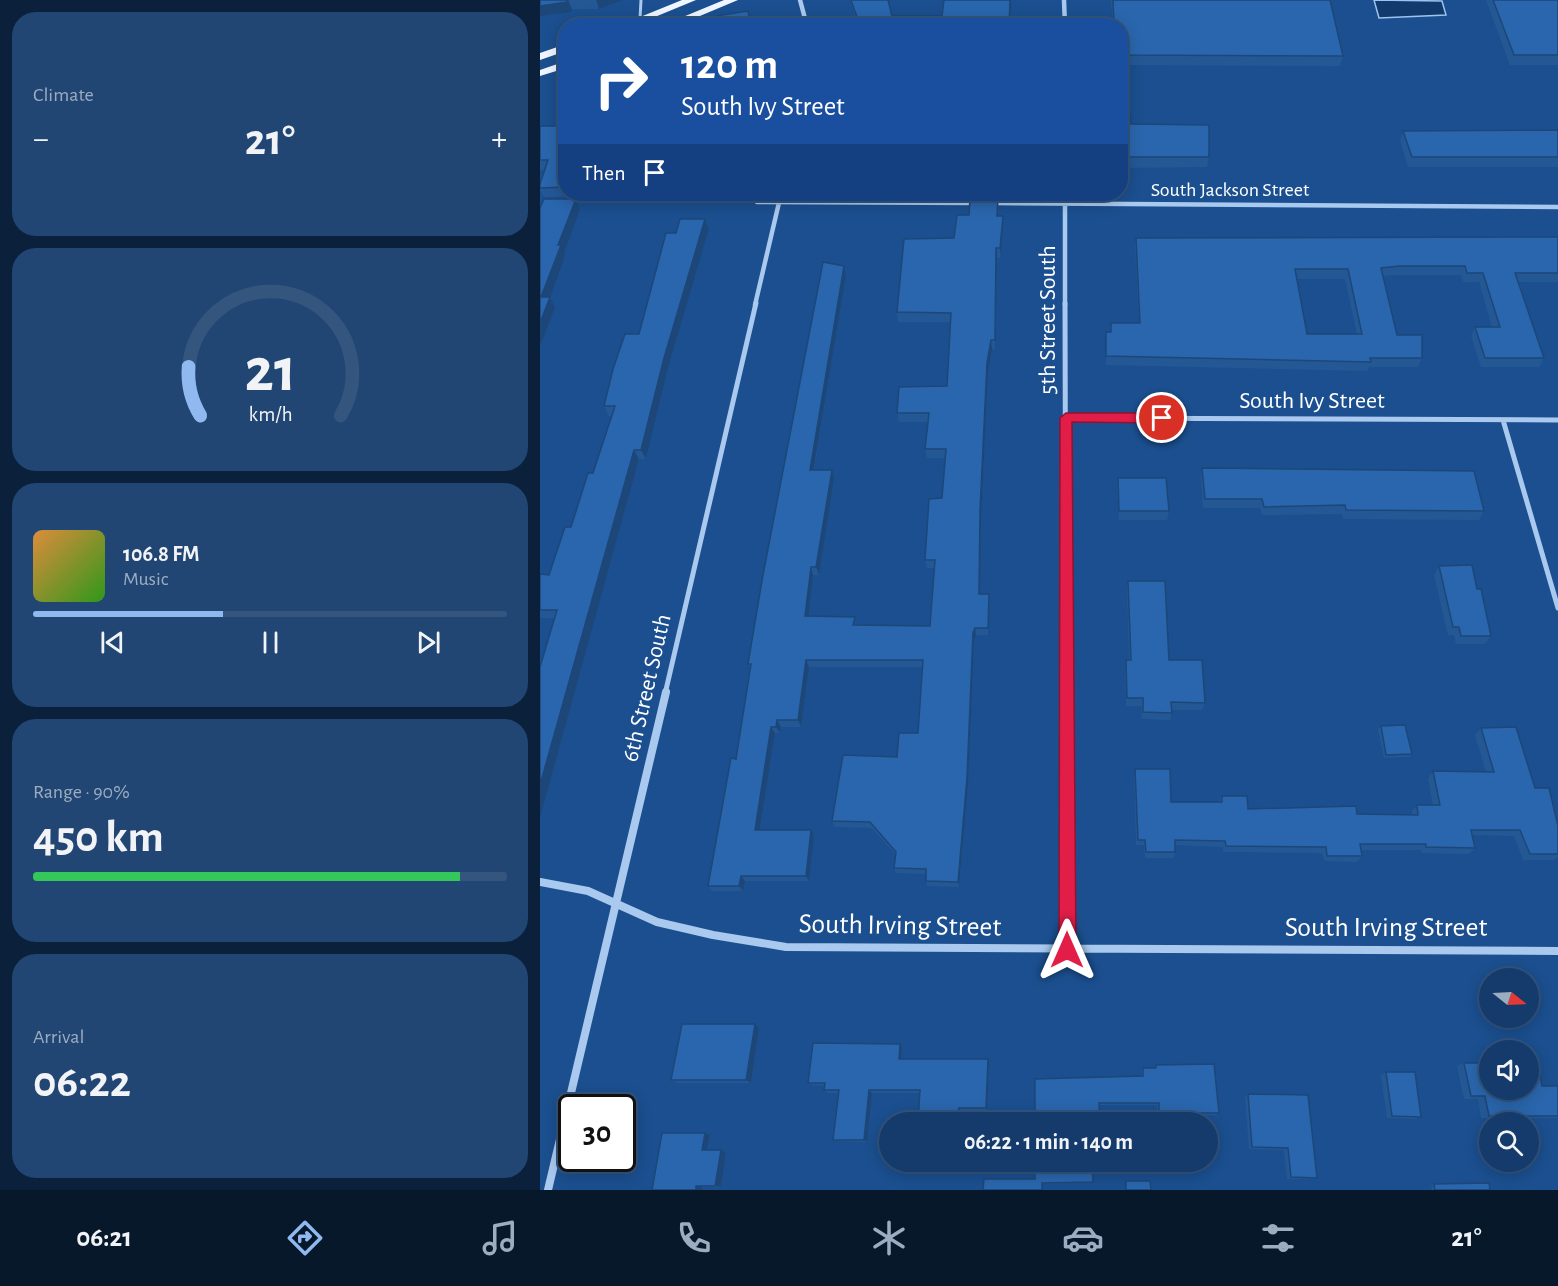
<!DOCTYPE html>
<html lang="en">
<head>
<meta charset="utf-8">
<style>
  body { margin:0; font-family:"Alegreya Sans",sans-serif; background:#214673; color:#f1f3f6; height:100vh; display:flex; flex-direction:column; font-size:22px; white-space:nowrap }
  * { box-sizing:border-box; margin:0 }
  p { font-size:20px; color:#9dadc1 }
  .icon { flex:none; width:33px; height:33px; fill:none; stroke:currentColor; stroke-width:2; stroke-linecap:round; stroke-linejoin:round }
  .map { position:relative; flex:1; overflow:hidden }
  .details { display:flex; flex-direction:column; gap:12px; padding:12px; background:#0b203b; width:540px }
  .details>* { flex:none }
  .banner { position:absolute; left:18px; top:18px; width:570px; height:183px; border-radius:24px; box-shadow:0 3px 15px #0003,0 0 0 2px #33557e; background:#1a4fa0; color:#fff; overflow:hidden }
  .needle { width:39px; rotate:108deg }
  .controls { position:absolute; left:939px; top:968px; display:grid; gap:12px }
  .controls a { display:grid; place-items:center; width:60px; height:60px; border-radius:50%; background:#143b6b; box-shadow:0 3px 15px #0003,0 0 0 2px #33557e; font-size:30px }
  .speed { position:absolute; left:18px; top:1094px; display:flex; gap:12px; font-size:30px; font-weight:700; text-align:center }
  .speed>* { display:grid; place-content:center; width:78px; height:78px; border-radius:50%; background:#143b6b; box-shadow:0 3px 15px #0003,0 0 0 2px #33557e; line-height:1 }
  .speed .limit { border:3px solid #111; border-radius:9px; background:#fff; color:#111 }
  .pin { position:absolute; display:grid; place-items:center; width:51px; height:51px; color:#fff; margin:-26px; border:3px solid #fff; border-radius:50%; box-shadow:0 2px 6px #0007 }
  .me { position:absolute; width:66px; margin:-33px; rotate:0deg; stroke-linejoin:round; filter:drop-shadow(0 0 4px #0008) }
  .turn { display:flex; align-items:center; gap:21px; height:126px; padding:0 24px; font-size:27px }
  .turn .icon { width:78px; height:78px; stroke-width:2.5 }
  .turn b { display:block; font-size:42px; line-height:51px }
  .then { display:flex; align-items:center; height:57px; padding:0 24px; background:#0003; gap:12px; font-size:22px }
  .big { font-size:45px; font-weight:700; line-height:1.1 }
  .details .widget { flex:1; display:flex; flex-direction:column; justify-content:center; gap:9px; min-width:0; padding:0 21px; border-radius:24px; background:#214673 }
  .details .dial { align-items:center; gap:0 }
  .dial svg { height:156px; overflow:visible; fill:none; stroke:#33557e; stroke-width:7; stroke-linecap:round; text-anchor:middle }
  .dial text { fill:#f1f3f6; stroke:none }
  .song { display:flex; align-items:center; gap:18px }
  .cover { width:72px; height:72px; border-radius:9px; background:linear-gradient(135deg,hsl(30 70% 55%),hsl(110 70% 35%)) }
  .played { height:6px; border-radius:3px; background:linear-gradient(90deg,#90b9f0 40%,#33557e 40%) }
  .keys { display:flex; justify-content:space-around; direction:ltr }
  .heat { display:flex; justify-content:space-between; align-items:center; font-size:33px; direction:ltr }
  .charge { height:9px; border-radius:4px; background:linear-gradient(90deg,#34c759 90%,#33557e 0) }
  .trip { position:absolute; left:339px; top:1112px; width:339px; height:60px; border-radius:30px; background:#143b6b; box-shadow:0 3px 15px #0003,0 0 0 2px #33557e; font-weight:700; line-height:60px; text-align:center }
  .tab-bar { display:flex; height:96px; justify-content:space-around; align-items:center; background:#08182b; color:#9dadc1 }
  .tab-bar .icon { width:42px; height:42px }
  .tab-bar .on { color:#90b9f0 }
  .tab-bar b { font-size:27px; color:#f1f3f6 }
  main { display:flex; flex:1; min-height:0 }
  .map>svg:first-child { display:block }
  .water { fill:#123a6d; stroke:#9cc4f0; stroke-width:1.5 }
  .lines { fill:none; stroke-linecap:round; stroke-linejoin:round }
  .service { stroke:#a9c9ee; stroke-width:3 }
  .minor-far2 { stroke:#a9c9ee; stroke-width:4.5 }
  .minor-far1 { stroke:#a9c9ee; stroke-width:5 }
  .minor { stroke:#a9c9ee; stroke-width:8 }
  .primary { fill:#f0f6ff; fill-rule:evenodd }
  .wall { fill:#245895; fill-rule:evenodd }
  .shaded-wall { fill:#1d4779 }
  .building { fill:#2a66ad; stroke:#1d4779; stroke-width:1.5; fill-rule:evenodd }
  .route { fill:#e11d48; stroke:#92132f; stroke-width:1.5 }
  .labels { text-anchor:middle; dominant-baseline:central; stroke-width:6; stroke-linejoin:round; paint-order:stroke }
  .far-street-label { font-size:20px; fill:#fff; stroke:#1b4f8f }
  .street-label { font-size:24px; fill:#fff; stroke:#1b4f8f }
  .near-street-label { font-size:28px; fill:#fff; stroke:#1b4f8f }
</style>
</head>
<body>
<main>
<section class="details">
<div class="widget"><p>Climate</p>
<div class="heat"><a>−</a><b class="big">21°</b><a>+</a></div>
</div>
<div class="widget dial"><svg viewBox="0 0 100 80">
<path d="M14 69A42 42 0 1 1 86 69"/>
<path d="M14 69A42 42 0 0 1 8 44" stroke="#90b9f0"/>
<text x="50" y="56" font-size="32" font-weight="700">21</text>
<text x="50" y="72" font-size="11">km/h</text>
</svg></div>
<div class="widget">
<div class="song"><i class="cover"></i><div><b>106.8 FM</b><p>Music</p></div></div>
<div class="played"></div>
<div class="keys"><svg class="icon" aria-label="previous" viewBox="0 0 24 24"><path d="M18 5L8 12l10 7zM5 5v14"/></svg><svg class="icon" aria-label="pause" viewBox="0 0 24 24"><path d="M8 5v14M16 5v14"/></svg><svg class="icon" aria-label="next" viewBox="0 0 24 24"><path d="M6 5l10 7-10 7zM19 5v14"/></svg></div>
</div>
<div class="widget"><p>Range · 90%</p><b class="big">450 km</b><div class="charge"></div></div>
<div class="widget"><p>Arrival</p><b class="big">06:22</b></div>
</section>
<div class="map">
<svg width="1018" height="1190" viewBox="0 0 1018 1190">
  <rect width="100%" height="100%" fill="#1b4f8f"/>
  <path class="water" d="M834,0L902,1L906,15L839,18Z"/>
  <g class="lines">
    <path class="service" d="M100,19L101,0"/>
    <path class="minor-far2" d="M260,0L267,26
      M524,0L525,26
      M525,194V305
      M217,202L435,203
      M452,203L1018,207
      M215,305L241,194"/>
    <path class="minor-far1" d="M525,303L526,694
      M526,418L1018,420
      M963,420L1018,608
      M125,694L216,303"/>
    <path class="minor" d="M526,692L527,950
      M0,882L48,891L117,922L173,935L246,947L1018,951
      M8,1190L126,692"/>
    <path class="primary" d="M142,0H156L93,26H78Z
      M184,0H198L136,26H121Z
      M26,44V51L0,60V53Z
      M26,61V68L0,76V70Z"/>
  </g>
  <path class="wall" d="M0,0H83L59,9H32L31,12Z
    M310,0H348L352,16L470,26H318Z
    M571,0H790L803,56L800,66L580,65V26H573Z
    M946,0H1018V65H970Z
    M26,111V194H36L35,196L4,197L0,190V184L4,170H0V126H20Z
    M580,114L591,124L669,157L667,167L580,168Z
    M1018,130V167H868L860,141L863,131Z
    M431,194H459V199H458V216H463V225L461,258H457L455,349H452L448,372L441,519L440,594L449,602L448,635H436L434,640L428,784L419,887L387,886L386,881V874L356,873L354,868L356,855L332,828L295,827L292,821L357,757L378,733L383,667H269L261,727H241L240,733H235L220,830H271L274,835L269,881H205L203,891H172L168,886L196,759L210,668L208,664L304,266L306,276L274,470L294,479L279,575H273L269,616L317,625L390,626L394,568H387L385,560L402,498L405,458H387L385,449L388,422H359L357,413L407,386L411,322H358L357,312L414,238L429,215L431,198Z
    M165,219L169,229L128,368L106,459H99L0,818V667L15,618H0V574L9,575L31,527L53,473L72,416H69L64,406L99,334L136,233Z
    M1018,237V282H979L1004,358L999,367H941L931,336L935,327H952L939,282H923L921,275H856L843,276L857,335L882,358L878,367H829L828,371L566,365V332H570L571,323H599L595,247L596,238ZM757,279H805L817,334H767Z
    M662,468L944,511L939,520L803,519L802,514L722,515L720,508H663L661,477Z
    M578,478L629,511L627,520H579L577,487Z
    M899,566L937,589L951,636L945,644H916L914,635H908L894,575Z
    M588,581L629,660L665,703L662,710H632L630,720L602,719L601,706H586L585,667L586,660H589L587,589Z
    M841,726L872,754L869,757L844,758L838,729Z
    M941,728L995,788L1018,826V857L1014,860H983L974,836L932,835L935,848L929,854L881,853V850H821L822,856L817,862L784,861L782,853L683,852V847L635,845V852L634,858H605L604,845H596L594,776L595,769L631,802H679L682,796L708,809L817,814L872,815V811L877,805H893L888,778L893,771L946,772L935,735Z
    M215,1024L219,1028L211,1083H137L131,1080Z
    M360,1044L362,1047L361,1059H448L449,1062L447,1110H420V1122H378L379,1093H332L327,1142L297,1141L293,1140L298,1093H288L284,1090L285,1086L272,1085L268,1083Z
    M924,1063L1002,1086H1018V1118H941L938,1099H924L917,1066Z
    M616,1065L679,1113L676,1115L617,1116V1105H560L495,1122L602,1076L601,1071L603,1068H615Z
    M846,1072L881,1117L875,1119L847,1118L841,1075Z
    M708,1094L777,1178L773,1179H747L744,1150L709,1149L705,1097Z
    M165,1133L170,1135L168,1150H181L186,1152L181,1187H162V1190H112Z
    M495,1179L553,1182L552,1183L502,1184Z
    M894,1184L950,1190H892L891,1185Z"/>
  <path class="shaded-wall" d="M28,0L32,9L31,12L0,16V6Z
    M56,0H83L59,9Z
    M470,0H471L470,26H469Z
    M36,199L40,209L24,253L25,256L10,298L15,307L1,344L0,342L1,297L18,245Z
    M463,216V225L461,258L460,248Z
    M165,219L169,229L128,368L106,459L101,450L124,358Z
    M456,248L457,258L455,349V340Z
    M304,266L306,276L272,479L270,470Z
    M451,340L452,349L448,372L441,519L440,602L439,594L440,511L447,363Z
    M94,450L99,459L0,818V785Z
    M292,470L294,479L279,575L276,567Z
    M271,567L273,575L268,624L265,616Z
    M435,628L436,635L434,640L428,784L419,887L418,882L433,633Z
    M266,660L269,667L261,727L258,720Z
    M237,720L241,727L240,733L236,727Z
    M231,727L235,733L219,835L215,830Z
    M271,830L274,835L269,881L266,876Z
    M201,876L205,881L203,891L199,886Z
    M215,1024L219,1028L211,1083L206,1080Z
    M360,1044L362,1047L361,1063L359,1059Z
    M448,1059L449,1062L447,1110L446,1108Z
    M329,1090L332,1093L327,1142L324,1140Z
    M419,1108L420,1110V1122H418Z
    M165,1133L170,1135L167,1151L162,1150Z
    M181,1150L186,1152L181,1187L175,1186Z
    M156,1186L162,1187V1190H156Z"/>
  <path class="building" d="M0,0H28L27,2L0,6Z
    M311,0H348L352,16H402L404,0H470L469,26H318V20Z
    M573,0H790L803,56L580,55V26H574Z
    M953,0H1018V55H974Z
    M208,11L211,26H178L176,16Z
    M26,111V187L0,188V184L8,160H0V126H20Z
    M580,114H590L591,124L669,125V157H580Z
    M1018,130V157H872L863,131Z
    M430,198H458L457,216H463L460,248H456L455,340H451L447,363L440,511L439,594H449L448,628H435L433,633L427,778L418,882L386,881V869L354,868L356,852L330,822L292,821L303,755L357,757L359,733H378L383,660H266L258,720H237L236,727H231L215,830H271L266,876H201L199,886H168L191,758L196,759L211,664H208L223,575L283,262L304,266L270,470H292L276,567H271L265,616L315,617L313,625L390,626L395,560H385L389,499L402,498L406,449H385L389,413H357L359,387L407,386L411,313L357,312L364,239L414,238L417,215H429Z
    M4,199H36L18,245H21L1,297H10L0,323V208Z
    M140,219H165L124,358L101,450H94L0,785V667L17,610H0V574L9,575L25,527H31L48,473H53L75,406H64L73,369L85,334H99L126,233H136Z
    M1018,237V273H975L1004,358H945L935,327H960L943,273H927L925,266H859L841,268L857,335H882V358H830L831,362L566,356V332H571V323H600L596,238ZM755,269H808L822,334H767Z
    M662,468L934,471L944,511L806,510L805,505L724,507L722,499H665Z
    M578,478H626L629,511H579Z
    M932,565L937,589H941L951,636H921L919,627H913L899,566Z
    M588,581H625L629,660H662L665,703L631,702L632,713L603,712V698H587L586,660H591Z
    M865,725L872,754L846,755L841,726Z
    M976,727L995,788H1009L1018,826V854H990L980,830H931L935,848L886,847V844H820L822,856H787L786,847L686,846L685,841L635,840V852H606L605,840H598L595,769H630L631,802H682V796H707L708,809L816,806L817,814L878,815L877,805H900L893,771L954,772L941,728Z
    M142,1024H215L206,1080H131Z
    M273,1043L360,1044L359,1059H448L446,1108H419L418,1122H378L380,1090H329L324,1140H293L299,1090H284L285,1083H268Z
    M924,1063H950V1089H988V1063H997L1002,1086H1018V1116H949L945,1096H931Z
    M674,1064L679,1113H619V1103H559L560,1122H495V1079L603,1076V1068H616V1065Z
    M846,1072H875L881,1117L852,1116Z
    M708,1094L768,1095L777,1178L751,1177L748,1148L712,1147Z
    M122,1133H165L162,1150H181L175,1186H156V1190H112Z
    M495,1161H552L553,1182L502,1183V1190H443L444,1179H495Z
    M586,1181H610L611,1190H586Z
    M949,1183L950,1190H895L894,1184Z"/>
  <path class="route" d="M526,413H622L628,418L622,423L532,422L536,950L533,956L527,958L522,956L519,950L520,418Z"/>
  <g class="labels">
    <g class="far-street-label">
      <text x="690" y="190">South Jackson Street</text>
    </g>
    <g class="street-label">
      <text transform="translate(508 320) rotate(-90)">5th Street South</text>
      <text x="772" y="401">South Ivy Street</text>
      <text transform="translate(107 688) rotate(-77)">6th Street South</text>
    </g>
    <g class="near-street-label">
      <text transform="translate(360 926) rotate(1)">South Irving Street</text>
      <text x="846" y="928">South Irving Street</text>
    </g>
  </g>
</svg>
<div class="controls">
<a><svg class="needle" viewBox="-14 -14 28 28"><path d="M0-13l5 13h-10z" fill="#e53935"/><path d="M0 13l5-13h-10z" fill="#9dadc1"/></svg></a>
<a><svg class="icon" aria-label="sound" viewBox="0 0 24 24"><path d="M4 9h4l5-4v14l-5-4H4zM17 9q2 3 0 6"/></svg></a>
<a><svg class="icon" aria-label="search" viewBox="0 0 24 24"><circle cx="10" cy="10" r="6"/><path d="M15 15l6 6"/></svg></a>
</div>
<div class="speed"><div class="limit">30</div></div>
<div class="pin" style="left:622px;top:418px;background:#d93025"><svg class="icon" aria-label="arrive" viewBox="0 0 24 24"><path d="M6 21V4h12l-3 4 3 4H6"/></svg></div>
<svg class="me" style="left:527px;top:950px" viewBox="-20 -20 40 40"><path d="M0-17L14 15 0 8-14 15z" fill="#e11d48" stroke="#fff" stroke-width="4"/></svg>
<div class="trip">06:22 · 1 min · 140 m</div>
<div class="banner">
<div class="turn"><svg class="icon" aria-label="right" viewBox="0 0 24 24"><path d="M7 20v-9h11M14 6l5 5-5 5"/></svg><div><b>120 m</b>South Ivy Street</div></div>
<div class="then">Then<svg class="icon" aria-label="arrive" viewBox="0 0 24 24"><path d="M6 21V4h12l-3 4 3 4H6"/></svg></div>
</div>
</div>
</main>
<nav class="tab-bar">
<b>06:21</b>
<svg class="icon on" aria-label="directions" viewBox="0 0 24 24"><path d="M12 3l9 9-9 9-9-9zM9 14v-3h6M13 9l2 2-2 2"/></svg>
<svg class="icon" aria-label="music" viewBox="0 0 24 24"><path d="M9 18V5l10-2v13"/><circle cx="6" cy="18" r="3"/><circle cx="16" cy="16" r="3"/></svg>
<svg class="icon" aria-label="phone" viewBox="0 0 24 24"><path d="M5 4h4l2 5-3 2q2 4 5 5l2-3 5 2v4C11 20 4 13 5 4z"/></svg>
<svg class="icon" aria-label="climate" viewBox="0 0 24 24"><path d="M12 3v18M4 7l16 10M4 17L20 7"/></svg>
<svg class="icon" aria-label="car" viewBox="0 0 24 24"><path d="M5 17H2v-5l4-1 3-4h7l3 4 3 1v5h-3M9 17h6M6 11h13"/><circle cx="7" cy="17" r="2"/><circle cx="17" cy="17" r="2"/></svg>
<svg class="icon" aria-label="filters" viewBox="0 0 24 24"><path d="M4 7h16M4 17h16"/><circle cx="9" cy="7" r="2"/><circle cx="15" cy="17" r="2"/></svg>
<b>21°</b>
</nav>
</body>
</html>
